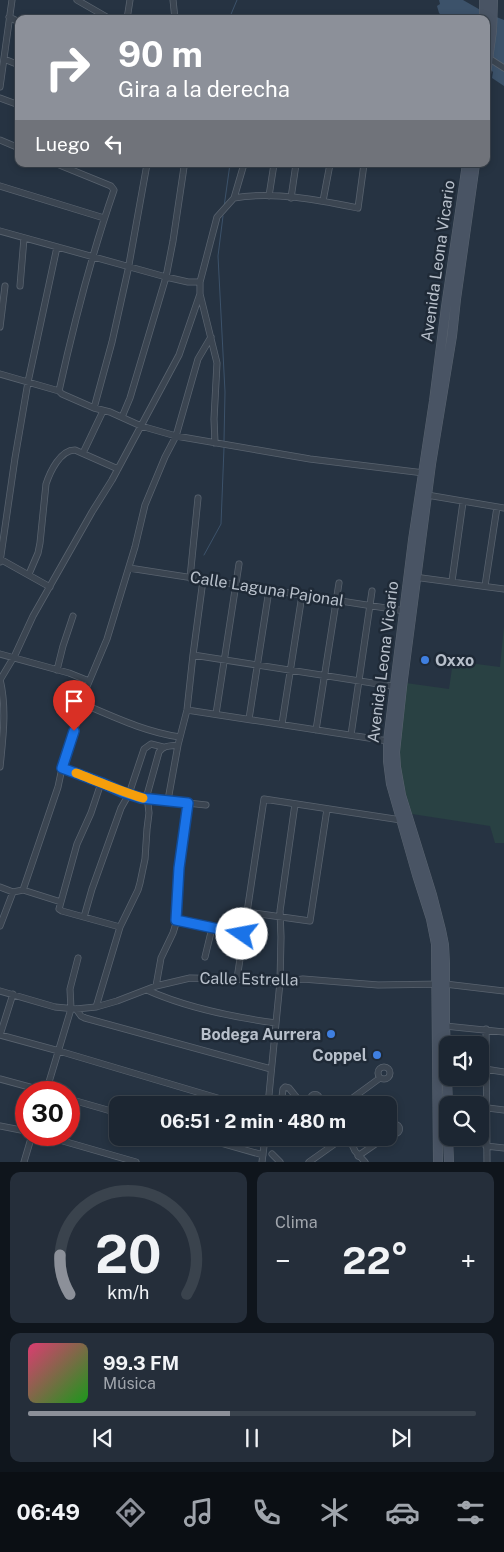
<!DOCTYPE html>
<html lang="es">
<head>
<meta charset="utf-8">
<style>
  body { margin:0; font-family:"Public Sans",sans-serif; background:#252e3a; color:#f1f3f6; height:100vh; display:flex; flex-direction:column; font-size:19px; white-space:nowrap }
  * { box-sizing:border-box; margin:0 }
  p { font-size:16px; color:#a0a5ac }
  .icon { flex:none; width:28px; height:28px; fill:none; stroke:currentColor; stroke-width:2; stroke-linecap:round; stroke-linejoin:round }
  .map { position:relative; height:1162px; overflow:hidden }
  .side { display:flex; flex-direction:column; gap:10px; padding:10px; background:#0f151c; flex:1 }
  .side>* { flex:none }
  .banner { position:absolute; left:15px; top:15px; width:475px; height:152px; border-radius:10px; box-shadow:0 2px 8px #0003,0 0 0 1px #3a434d; background:#8c9099; color:#fff; overflow:hidden }
  .fabs { position:absolute; left:439px; top:1036px; display:grid; gap:10px }
  .fabs a { display:grid; place-items:center; width:50px; height:50px; border-radius:10px; background:#1c2632; box-shadow:0 2px 8px #0003,0 0 0 1px #3a434d; font-size:25px }
  .speed { position:absolute; left:15px; top:1081px; display:flex; gap:10px; font-size:25px; font-weight:700; text-align:center }
  .speed>* { display:grid; place-content:center; width:65px; height:65px; border-radius:50%; background:#1c2632; box-shadow:0 2px 8px #0003,0 0 0 1px #3a434d; line-height:1 }
  .speed .limit { border:8px solid #d22; background:#fff; color:#111 }
  .pin { position:absolute; display:grid; place-items:center; width:42px; height:42px; color:#fff; margin:-51px -21px; border-radius:50% 50% 50% 0; rotate:-45deg; box-shadow:0 0 5px #0007 }
  .pin .icon { rotate:45deg }
  .me { position:absolute; width:55px; margin:-28px; rotate:282deg; stroke-linejoin:round; filter:drop-shadow(0 0 4px #0008) }
  .turn { display:flex; align-items:center; gap:18px; height:105px; padding:0 20px; font-size:22px }
  .turn .icon { width:65px; height:65px; stroke-width:2.5 }
  .turn b { display:block; font-size:35px; line-height:42px }
  .then { display:flex; align-items:center; height:48px; padding:0 20px; background:#0003; gap:10px; font-size:19px }
  .big { font-size:38px; font-weight:700; line-height:1.1 }
  .side .card { flex:1; display:flex; flex-direction:column; justify-content:center; gap:8px; min-width:0; padding:0 18px; border-radius:10px; background:#252e3a }
  .side .dial { align-items:center; gap:0 }
  .dial svg { height:130px; overflow:visible; fill:none; stroke:#3a434d; stroke-width:7; stroke-linecap:round; text-anchor:middle }
  .dial text { fill:#f1f3f6; stroke:none }
  .song { display:flex; align-items:center; gap:15px }
  .cover { width:60px; height:60px; border-radius:8px; background:linear-gradient(135deg,hsl(340 70% 55%),hsl(120 70% 35%)) }
  .played { height:5px; border-radius:2px; background:linear-gradient(90deg,#8c9099 45%,#3a434d 45%) }
  .keys { display:flex; justify-content:space-around; direction:ltr }
  .heat { display:flex; justify-content:space-between; align-items:center; font-size:28px; direction:ltr }
  .side .tiles { flex:1; display:grid; gap:10px; grid-template-columns:1fr 1fr }
  .card:last-child { grid-column:span 2 }
  .trip { position:absolute; left:109px; top:1096px; width:288px; height:50px; border-radius:10px; background:#1c2632; box-shadow:0 2px 8px #0003,0 0 0 1px #3a434d; font-weight:700; line-height:50px; text-align:center }
  .menu { display:flex; height:80px; justify-content:space-around; align-items:center; background:#0b0f14; color:#a0a5ac }
  .menu .icon { width:35px; height:35px }
  .menu .on { color:#8c9099 }
  .menu b { font-size:22px; color:#f1f3f6 }
  .map>svg:first-child { display:block }
  .green { fill:#294143 }
  .water { fill:#3c526a }
  .lines { fill:none; stroke-linecap:round; stroke-linejoin:round }
  .stream { stroke:#3c526a; stroke-width:1 }
  .street-casing { stroke:#59636f; stroke-width:7 }
  .secondary-casing { stroke:#59636f; stroke-width:10 }
  .street { stroke:#3b4551; stroke-width:5.5 }
  .secondary { stroke:#495464; stroke-width:9 }
  .route-casing { stroke:#114b97; stroke-width:12 }
  .route { stroke:#1a73e8; stroke-width:9 }
  .slow { stroke:#f59e0b; stroke-width:9 }
  .shop-dot { fill:#3f7fe0; stroke:#1f2a37; stroke-width:2 }
  .labels { text-anchor:middle; dominant-baseline:central; stroke-width:5; stroke-linejoin:round; paint-order:stroke }
  .street-label { font-size:16px; fill:#b8c0cb; stroke:#1f2a37 }
  .poi-label { font-size:16px; font-weight:bold; fill:#b8c0cb; stroke:#1f2a37; text-anchor:end }
</style>
</head>
<body>
<div class="map">
<svg width="504" height="1162" viewBox="0 0 504 1162">
  <rect width="100%" height="100%" fill="#263342"/>
  <path class="green" d="M504,626V843H495L490,826L412,814L401,778L400,762L399,748L406,683L449,689L453,661L500,667Z"/>
  <path class="water" d="M439,0H463L484,12L504,20V86L492,78L493,72L486,65V19H445L439,13L437,6L440,4Z"/>
  <g class="lines">
    <path class="stream" d="M229,19L237,0
      M224,207L230,164
      M223,216L218,256L225,392L224,441
      M204,555L221,524L224,448"/>
    <g class="street-casing">
      <path id="street" d="M77,0L110,19
        M173,0L175,19
        M9,17L19,22
        M127,19L130,0
        M487,57L504,68
        M4,59L19,65
        M0,87L12,0
        M0,98L19,105
        M0,140L19,148
        M57,164L111,186L114,190C91,256 74,323 59,391
        M0,186L104,218
        M269,196L274,164
        M234,198C274,191 318,200 358,208L364,164
        M291,198L296,164
        M323,201L330,164
        M0,231L166,277L188,282H200
        M20,286L24,238
        M0,327L5,286
        M0,374L59,391L62,394L94,408L110,412L141,426L176,436L310,459L424,473
        M94,408L112,342L128,270L147,164
        M122,417L130,398L166,277L173,241L184,167
        M215,443L214,419L217,363L200,294V282L217,217L234,198L244,164
        M83,453L103,411
        M427,495L504,508
        M0,559L50,587
        M0,562L15,458L28,382L57,247
        M129,568L405,611
        M29,574L38,553L40,543L46,484C50,472 60,450 75,450L118,469
        M414,577L504,589
        M190,578L198,498
        M452,581L463,502
        M485,586L497,507
        M0,654L69,673L89,681
        M193,655L398,687
        M57,670L63,646L73,616
        M0,680L15,655L33,616L92,512L112,480L179,355L200,294
        M81,703C114,717 145,732 180,737
        M187,710L388,741
        M216,714L239,564
        M249,719L269,590
        M282,724L302,595
        M316,730L339,583
        M351,735L372,591
        M0,767C3,737 7,709 0,679
        M62,768L101,783L122,793L141,798L206,805
        M101,783L91,813L77,844L59,909L62,911L120,927
        M168,800L178,745L187,710L193,655L203,580
        M0,887L13,892L23,890L58,787L62,768L72,742L83,696L107,639L135,547L145,505L165,457L176,436L198,359L211,337
        M23,890L61,902
        M246,912L310,921L327,809
        M84,917L92,889L121,808L129,794L144,749L151,744L163,747
        M177,920L242,934
        M0,926L13,892
        M205,957L212,928
        M237,979L264,799L401,820
        M156,986L161,958L173,933L177,920L179,868L188,803
        M147,990C187,1008 232,1017 276,1023
        M0,991L55,1007L76,1009L96,1007L117,1001L156,986L190,978L237,979L257,982H280L303,979L378,985L445,984L504,991
        M96,1007L120,927L138,890L140,883L145,859L147,829L149,813L147,795L159,752C164,745 170,746 178,745
        M76,1009L81,1016L85,1018L271,1069
        M445,1026L504,1032
        M486,1029L487,1162
        M0,1035L59,1051L241,1105
        M0,1035L13,994
        M378 1073a6 6 0 1 1 12 0a6 6 0 1 1-12 0Z
        M485,1069L504,1072
        M0,1079L48,1092
        M46,1092L71,1009L70,989L78,958
        M310.5 1099a4.5 4.5 0 1 1 9 0a4.5 4.5 0 1 1-9 0Z
        M69,1099L118,1113
        M448,1102L467,1105
        M268,1105L280,982L281,937L280,911L295,804
        M281,1105L283,1089L285,1087L289,1088L301,1103
        M343,1105L380,1078
        M480,1107L504,1110
        M390.5 1129a4.5 4.5 0 1 1 9 0a4.5 4.5 0 1 1-9 0Z
        M0,1126L26,1131
        M42,1135L136,1162
        M203,1138L263,1155
        M349,1138L355,1151L365,1162
        M486,1146L504,1148
        M272,1154L280,1162
        M358,1156L384,1138
        M24,1162L32,1135
        M262,1162L265,1138
        M309,1162L343,1138"/>
    </g>
    <g class="secondary-casing">
      <path id="secondary" d="M484,19V0
        M486,74L492,30L493,0
        M448,1105L445,1026V964L444,945L441,930L432,895L401,795L396,767L395,752L402,687L431,464L452,336L456,299L475,164
        M448,1138L449,1162
        M438,1162L436,944L431,919L417,875L391,784L388,761V741L413,540L434,401L446,307L467,164"/>
    </g>
    <use href="#street" class="street"/>
    <use href="#secondary" class="secondary"/>
  </g>
  <g class="lines">
    <g class="route-casing">
      <path id="route" d="M74,731L62,768L102,783L122,792L141,798L188,803L179,868L176,920L242,934"/>
    </g>
    <use href="#route" class="route"/>
    <path class="slow" d="M76,773C99,782 120,791 143,798"/>
  </g>
  <g class="shop-dot">
    <circle cx="425" cy="660" r="5"/>
    <circle cx="331" cy="1034" r="5"/>
    <circle cx="377" cy="1055" r="5"/>
  </g>
  <g class="labels">
    <g class="street-label">
      <text transform="translate(438 261) rotate(-82)">Avenida Leona Vicario</text>
      <text transform="translate(267 589) rotate(9)">Calle Laguna Pajonal</text>
      <text transform="translate(383 662) rotate(-83)">Avenida Leona Vicario</text>
      <text transform="translate(249 979) rotate(1)">Calle Estrella</text>
    </g>
    <g class="poi-label">
      <text x="435" y="660" text-anchor="start">Oxxo</text>
      <text x="321" y="1034">Bodega Aurrera</text>
      <text x="367" y="1055">Coppel</text>
    </g>
  </g>
</svg>
<div class="fabs">
<a><svg class="icon" aria-label="sound" viewBox="0 0 24 24"><path d="M4 9h4l5-4v14l-5-4H4zM17 9q2 3 0 6"/></svg></a>
<a><svg class="icon" aria-label="search" viewBox="0 0 24 24"><circle cx="10" cy="10" r="6"/><path d="M15 15l6 6"/></svg></a>
</div>
<div class="speed"><div class="limit">30</div></div>
<div class="pin" style="left:74px;top:731px;background:#d93025"><svg class="icon" aria-label="arrive" viewBox="0 0 24 24"><path d="M6 21V4h12l-3 4 3 4H6"/></svg></div>
<svg class="me" style="left:242px;top:934px" viewBox="-20 -20 40 40"><circle r="19" fill="#fff"/><path d="M0-13L10 11 0 6-10 11z" fill="#1a73e8"/></svg>
<div class="trip">06:51 · 2 min · 480 m</div>
<div class="banner">
<div class="turn"><svg class="icon" aria-label="right" viewBox="0 0 24 24"><path d="M7 20v-9h11M14 6l5 5-5 5"/></svg><div><b>90 m</b>Gira a la derecha</div></div>
<div class="then">Luego<svg class="icon" aria-label="left" viewBox="0 0 24 24"><path d="M17 20v-9H6M10 6l-5 5 5 5"/></svg></div>
</div>
</div>
<section class="side">
<div class="tiles">
<div class="card dial"><svg viewBox="0 0 100 80">
<path d="M14 69A42 42 0 1 1 86 69"/>
<path d="M14 69A42 42 0 0 1 8 45" stroke="#8c9099"/>
<text x="50" y="56" font-size="32" font-weight="700">20</text>
<text x="50" y="72" font-size="11">km/h</text>
</svg></div>
<div class="card"><p>Clima</p>
<div class="heat"><a>−</a><b class="big">22°</b><a>+</a></div>
</div>
<div class="card">
<div class="song"><i class="cover"></i><div><b>99.3 FM</b><p>Música</p></div></div>
<div class="played"></div>
<div class="keys"><svg class="icon" aria-label="previous" viewBox="0 0 24 24"><path d="M18 5L8 12l10 7zM5 5v14"/></svg><svg class="icon" aria-label="pause" viewBox="0 0 24 24"><path d="M8 5v14M16 5v14"/></svg><svg class="icon" aria-label="next" viewBox="0 0 24 24"><path d="M6 5l10 7-10 7zM19 5v14"/></svg></div>
</div>
</div>
</section>
<nav class="menu">
<b>06:49</b>
<svg class="icon on" aria-label="directions" viewBox="0 0 24 24"><path d="M12 3l9 9-9 9-9-9zM9 14v-3h6M13 9l2 2-2 2"/></svg>
<svg class="icon" aria-label="music" viewBox="0 0 24 24"><path d="M9 18V5l10-2v13"/><circle cx="6" cy="18" r="3"/><circle cx="16" cy="16" r="3"/></svg>
<svg class="icon" aria-label="phone" viewBox="0 0 24 24"><path d="M5 4h4l2 5-3 2q2 4 5 5l2-3 5 2v4C11 20 4 13 5 4z"/></svg>
<svg class="icon" aria-label="climate" viewBox="0 0 24 24"><path d="M12 3v18M4 7l16 10M4 17L20 7"/></svg>
<svg class="icon" aria-label="car" viewBox="0 0 24 24"><path d="M5 17H2v-5l4-1 3-4h7l3 4 3 1v5h-3M9 17h6M6 11h13"/><circle cx="7" cy="17" r="2"/><circle cx="17" cy="17" r="2"/></svg>
<svg class="icon" aria-label="filters" viewBox="0 0 24 24"><path d="M4 7h16M4 17h16"/><circle cx="9" cy="7" r="2"/><circle cx="15" cy="17" r="2"/></svg>
</nav>
</body>
</html>
